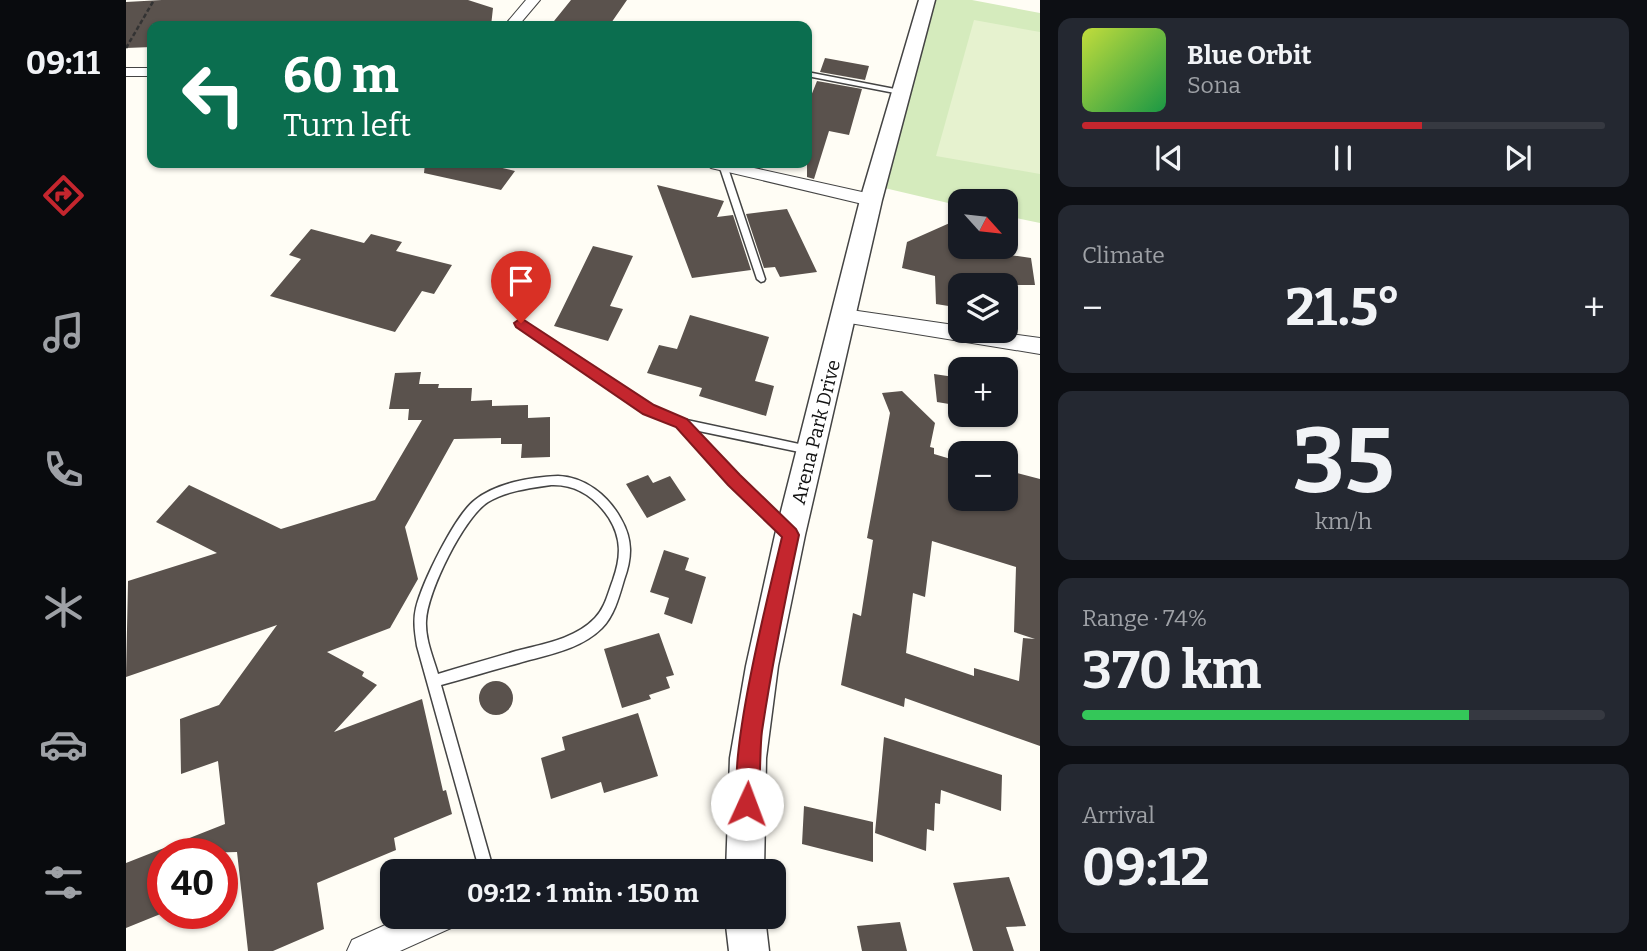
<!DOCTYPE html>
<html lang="en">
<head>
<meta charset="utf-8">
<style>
  body { margin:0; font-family:Bitter,serif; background:#242831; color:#f1f3f6; height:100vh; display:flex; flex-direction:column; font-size:26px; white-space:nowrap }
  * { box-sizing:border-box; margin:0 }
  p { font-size:23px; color:#9ea1a6 }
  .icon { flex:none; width:38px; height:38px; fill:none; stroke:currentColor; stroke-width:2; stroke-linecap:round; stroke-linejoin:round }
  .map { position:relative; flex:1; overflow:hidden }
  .sheet { display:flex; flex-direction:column; gap:18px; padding:18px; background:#0d0f14; width:607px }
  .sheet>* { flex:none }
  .top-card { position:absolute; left:21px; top:21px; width:665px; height:147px; border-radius:14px; box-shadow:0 2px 5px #0004; background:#0b6e4f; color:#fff; overflow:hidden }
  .needle { width:46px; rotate:117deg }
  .buttons { position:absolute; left:822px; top:189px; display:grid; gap:14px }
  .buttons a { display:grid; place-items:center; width:70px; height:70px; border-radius:14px; background:#171b24; box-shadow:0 2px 5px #0004; font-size:35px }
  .speed { position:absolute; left:21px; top:838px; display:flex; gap:14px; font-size:35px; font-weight:700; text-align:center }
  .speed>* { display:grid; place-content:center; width:91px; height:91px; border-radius:50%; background:#171b24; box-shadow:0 2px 5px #0004; line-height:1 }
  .speed .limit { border:10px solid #d22; background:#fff; color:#111 }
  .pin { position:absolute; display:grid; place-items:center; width:60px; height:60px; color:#fff; margin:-72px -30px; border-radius:50% 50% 50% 0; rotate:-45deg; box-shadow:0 0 7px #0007 }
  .pin .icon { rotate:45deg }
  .me { position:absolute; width:77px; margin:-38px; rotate:2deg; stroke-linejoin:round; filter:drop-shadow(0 0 5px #0008) }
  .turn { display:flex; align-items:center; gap:24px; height:147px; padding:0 21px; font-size:32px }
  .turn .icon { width:91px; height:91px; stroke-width:2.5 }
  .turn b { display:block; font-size:49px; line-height:60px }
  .big { font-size:52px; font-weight:700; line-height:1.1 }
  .sheet .tile { flex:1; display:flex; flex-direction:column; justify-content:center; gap:10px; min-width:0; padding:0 24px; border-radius:14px; background:#242831 }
  .sheet .dial { align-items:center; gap:0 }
  .dial b { font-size:91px; line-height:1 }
  .song { display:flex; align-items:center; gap:21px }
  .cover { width:84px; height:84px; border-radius:10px; background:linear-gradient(135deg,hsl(70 70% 55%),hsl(140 70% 35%)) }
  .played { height:7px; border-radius:4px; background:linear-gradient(90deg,#c4262e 65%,#363941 65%) }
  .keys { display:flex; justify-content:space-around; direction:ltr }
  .heat { display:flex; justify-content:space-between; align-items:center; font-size:38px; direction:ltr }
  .charge { height:10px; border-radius:5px; background:linear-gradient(90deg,#34c759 74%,#363941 0) }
  .trip { position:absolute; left:254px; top:859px; width:406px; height:70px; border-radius:14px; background:#171b24; box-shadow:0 2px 5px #0004; font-weight:700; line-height:70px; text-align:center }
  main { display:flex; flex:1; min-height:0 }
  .tab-bar { display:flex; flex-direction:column; width:126px; justify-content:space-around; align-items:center; background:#090b0e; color:#9ea1a6 }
  .tab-bar .icon { width:49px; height:49px }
  .tab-bar .current { color:#c4262e }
  .tab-bar b { font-size:32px; color:#f1f3f6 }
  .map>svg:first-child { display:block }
  .green { fill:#d5ebbd }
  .pitch { fill:#e6f2cf }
  .building { fill:#5a524d; fill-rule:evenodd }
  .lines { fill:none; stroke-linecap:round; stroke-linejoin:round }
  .service-casing { stroke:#444; stroke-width:3 }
  .minor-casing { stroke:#444; stroke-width:2 }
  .tertiary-casing { stroke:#444; stroke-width:3 }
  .path { stroke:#333; stroke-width:2.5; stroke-dasharray:4.5 2.5; stroke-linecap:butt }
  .service { fill:#fff; fill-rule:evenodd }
  .minor { fill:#fff; fill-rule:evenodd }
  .tertiary { fill:#fff; fill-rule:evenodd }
  .route { fill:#c4262e; stroke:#7f191e; stroke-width:2 }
  .labels { text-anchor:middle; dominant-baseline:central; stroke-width:7; stroke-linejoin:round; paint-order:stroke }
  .street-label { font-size:19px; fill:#111; stroke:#fff }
</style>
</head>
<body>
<main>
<nav class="tab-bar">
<b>09:11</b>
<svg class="icon current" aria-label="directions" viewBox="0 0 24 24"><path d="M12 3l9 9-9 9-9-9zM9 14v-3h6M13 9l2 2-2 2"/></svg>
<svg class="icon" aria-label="music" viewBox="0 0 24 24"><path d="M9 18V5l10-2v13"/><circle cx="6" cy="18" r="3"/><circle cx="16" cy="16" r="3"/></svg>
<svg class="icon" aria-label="phone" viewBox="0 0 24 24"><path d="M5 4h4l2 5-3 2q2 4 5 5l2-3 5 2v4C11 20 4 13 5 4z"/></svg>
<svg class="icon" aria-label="climate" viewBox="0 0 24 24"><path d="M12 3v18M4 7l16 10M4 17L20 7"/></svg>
<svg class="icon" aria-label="car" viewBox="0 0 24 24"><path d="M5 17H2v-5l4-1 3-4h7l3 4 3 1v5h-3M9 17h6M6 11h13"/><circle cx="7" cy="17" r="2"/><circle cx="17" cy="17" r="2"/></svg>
<svg class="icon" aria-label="filters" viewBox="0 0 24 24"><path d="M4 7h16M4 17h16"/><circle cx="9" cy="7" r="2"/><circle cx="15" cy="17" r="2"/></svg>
</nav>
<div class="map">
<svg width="914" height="951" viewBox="0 0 914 951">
  <rect width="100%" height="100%" fill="#fffdf5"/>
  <path class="green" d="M802,0H846L914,13V223L880,216V201H835V206L750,186Z"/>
  <path class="pitch" d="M848,20L914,32V174L810,156Z"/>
  <path class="building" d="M36,0H342L367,8L365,26H128L130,24L71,22L69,26L26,24V47L0,48V2Z
    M445,0H501L483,26H424Z
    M699,58L743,66L739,80L694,72Z
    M691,81L736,89L723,135L703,131L688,179L681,177V106Z
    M299,163H355L389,171L375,190L298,173Z
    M531,185L598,201L591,217L607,215L625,270L566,278Z
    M661,209L691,272L654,277L649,267L638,268L620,214Z
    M835,218V248L905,258L909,285H835V308L810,304L809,276L776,268L781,242Z
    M185,229L238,243L245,234L276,242L270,251L326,265L308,294L296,291L269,332L144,296L175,259L163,255Z
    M467,246L507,256L484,306L497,309L482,341L428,326Z
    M564,315L643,337L629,381L648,386L640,416L573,396L576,388L521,373L533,345L551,349Z
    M295,372L293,384H313L312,388H346L345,401L366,400V406L402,405V418L424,417V457L395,458L396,444H375V438L328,439L279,527L292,579L264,628L201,652L238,672L236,676L251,685L208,732L296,699L317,791L320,790L326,814L268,838L270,850L191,883L198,929L147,951H122L111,852L37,854V913L0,928V863L99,824L92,761L55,774L54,719L93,705L151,625L0,677L2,581L91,553L30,522L63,485L155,529L249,500L296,420H282L283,409H263L269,373Z
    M808,374L835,378V406L811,402Z
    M776,391L809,423L804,447L808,448V454L828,460L827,477L835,479V499H880V470L914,479V746L779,698L778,707L715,685L727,613L735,616L747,540L741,538L764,413L756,393ZM806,541L890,567L888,632L909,639L897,638L893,681L848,668V676L780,653L787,593L799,597Z
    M522,475L527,483L544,476L560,500L521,518L500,484Z
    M538,550L563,558L559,570L580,577L566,624L538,614L543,598L524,592Z
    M533,633L548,675L540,677L544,688L523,695L525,699L496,708L478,649Z
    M353 698a17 17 0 1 1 34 0a17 17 0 1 1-34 0Z
    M512,713L532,776L478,793L475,782L425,799L415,758L439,750L436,737Z
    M758,737L876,775L875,811L815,790L814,804L809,803L808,831L801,829L800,851L749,833Z
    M678,806L747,822V862L676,844Z
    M883,877L900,926L880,927L888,951H847L827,883Z
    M774,922L781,951H736L731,926Z"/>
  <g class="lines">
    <g class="service-casing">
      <path id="service" d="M681,72L774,90L777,92L774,94L681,76Z
        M594,163H600L601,165L639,279L638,281L635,282L631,279L593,165Z
        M395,320L525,406L556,419L687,447L688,450L687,453L683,454L568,430L612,477L666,529L668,533L666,537L662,538L658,537L604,483L551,426L519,412L392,325L390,323Z
        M432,476C459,477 482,495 495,519C507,540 506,558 498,580C493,597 488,616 476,628C454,650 420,655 393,663C367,670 341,678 315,685L368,872H354L291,646C289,633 287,621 290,608C296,583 329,515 349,500C370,483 405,477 432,476ZM425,485C450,484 469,497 483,518C496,539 495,557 487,580C482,593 479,608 469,618C449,639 417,644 390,651C364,659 338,666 312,674C307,657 299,639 300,621C301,592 338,517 362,502C380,491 404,488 425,485Z"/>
    </g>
    <g class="minor-casing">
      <path id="minor" d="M400,0H414L392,26H378Z
        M0,68H26V76H0Z
        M577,163H606L745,194L754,200L745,206L585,168Z
        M718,309L835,326V331H864L914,338V354L711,321L708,316L711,311Z
        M277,917H330L325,928L274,951H221L226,940Z"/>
    </g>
    <g class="tertiary-casing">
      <path id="tertiary" d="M793,0H809L756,200L679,535L652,666L640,758L638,872H600L604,758L620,666L649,535L734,200Z
        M599,917H639L643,951H603Z"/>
    </g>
    <path class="path" d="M0,48L28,0"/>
    <use href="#service" class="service"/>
    <use href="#minor" class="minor"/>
    <use href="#tertiary" class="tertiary"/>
  </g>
  <path class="route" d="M395,318L528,405L561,419L614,475L670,529L673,535C659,600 646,665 636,731C633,753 636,793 628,811L621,814L614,811C597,770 644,588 656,537L602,485L550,427L517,414L390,327L388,323Z"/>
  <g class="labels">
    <g class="street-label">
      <text transform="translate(690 432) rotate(-76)">Arena Park Drive</text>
    </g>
  </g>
</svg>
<div class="buttons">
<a><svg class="needle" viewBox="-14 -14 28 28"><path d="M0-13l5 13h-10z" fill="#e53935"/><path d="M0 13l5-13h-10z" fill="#9ea1a6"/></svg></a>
<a><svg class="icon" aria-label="layers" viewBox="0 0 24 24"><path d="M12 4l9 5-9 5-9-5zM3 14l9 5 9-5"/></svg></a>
<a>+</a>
<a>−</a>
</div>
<div class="speed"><div class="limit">40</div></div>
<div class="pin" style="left:395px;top:323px;background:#d93025"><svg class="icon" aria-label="arrive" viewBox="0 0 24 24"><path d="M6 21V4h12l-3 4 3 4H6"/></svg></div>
<svg class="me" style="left:621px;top:804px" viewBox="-20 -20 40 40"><circle r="19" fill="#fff"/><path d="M0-13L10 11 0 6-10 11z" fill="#c4262e"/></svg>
<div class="trip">09:12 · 1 min · 150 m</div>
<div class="top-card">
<div class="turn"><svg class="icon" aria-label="left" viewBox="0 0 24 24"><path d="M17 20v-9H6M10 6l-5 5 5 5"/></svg><div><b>60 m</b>Turn left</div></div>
</div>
</div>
<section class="sheet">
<div class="tile">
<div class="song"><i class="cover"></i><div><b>Blue Orbit</b><p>Sona</p></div></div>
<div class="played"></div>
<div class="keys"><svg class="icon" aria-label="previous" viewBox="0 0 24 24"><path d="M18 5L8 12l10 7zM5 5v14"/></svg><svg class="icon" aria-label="pause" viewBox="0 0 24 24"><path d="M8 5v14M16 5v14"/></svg><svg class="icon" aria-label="next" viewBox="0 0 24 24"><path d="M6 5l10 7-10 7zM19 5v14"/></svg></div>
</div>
<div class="tile"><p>Climate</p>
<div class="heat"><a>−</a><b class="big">21.5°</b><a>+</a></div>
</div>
<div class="tile dial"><b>35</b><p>km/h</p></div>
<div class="tile"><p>Range · 74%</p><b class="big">370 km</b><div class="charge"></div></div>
<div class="tile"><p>Arrival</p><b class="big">09:12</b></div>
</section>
</main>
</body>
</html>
